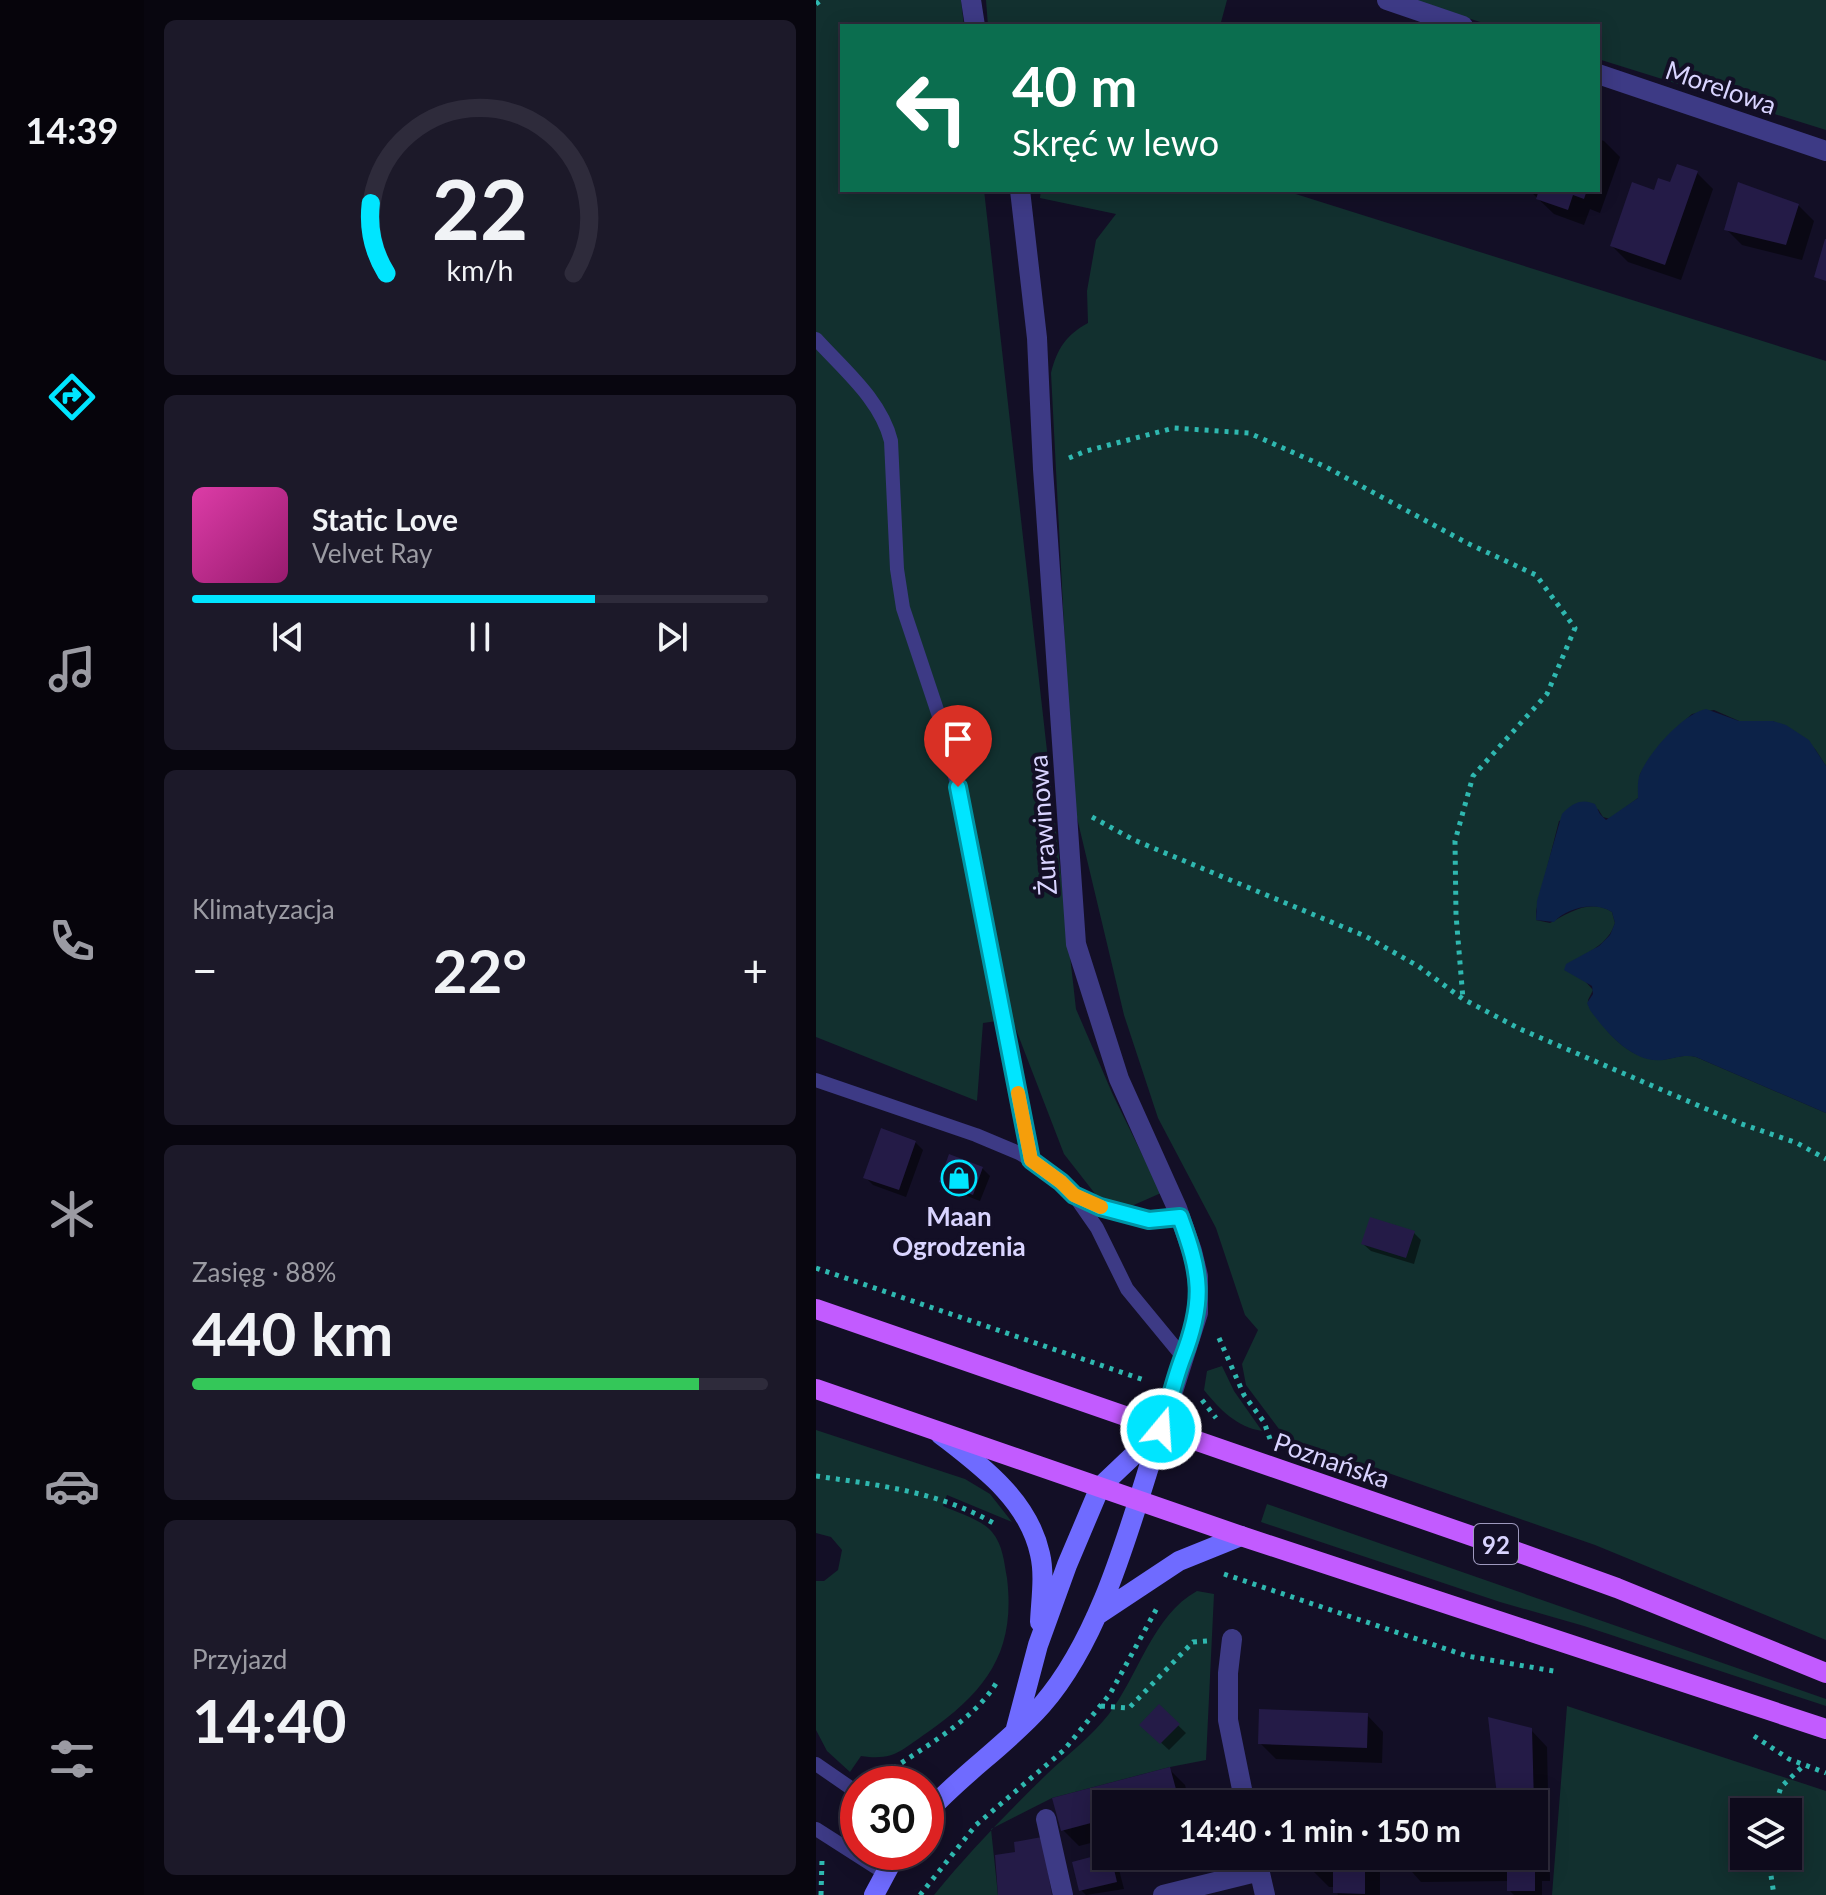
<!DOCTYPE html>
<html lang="pl">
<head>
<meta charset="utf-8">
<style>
  body { margin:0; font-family:Lato,sans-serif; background:#1c1929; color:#f1f3f6; height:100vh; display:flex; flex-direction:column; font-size:30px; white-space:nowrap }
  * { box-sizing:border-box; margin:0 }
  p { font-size:26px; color:#9b9ba3 }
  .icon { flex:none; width:44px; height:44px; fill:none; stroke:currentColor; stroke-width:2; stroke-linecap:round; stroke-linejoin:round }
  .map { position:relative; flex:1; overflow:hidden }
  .side { display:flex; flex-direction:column; gap:20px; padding:20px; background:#08060f; width:672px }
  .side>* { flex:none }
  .top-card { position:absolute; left:24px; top:24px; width:760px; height:168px; border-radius:0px; box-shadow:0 4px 20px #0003,0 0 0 2px #2e2b3b; background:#0b6e4f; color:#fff; overflow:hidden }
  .buttons { position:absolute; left:914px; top:1798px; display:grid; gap:16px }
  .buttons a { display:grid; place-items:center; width:72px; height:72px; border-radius:0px; background:#0e0b1c; box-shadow:0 4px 20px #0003,0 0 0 2px #2e2b3b; font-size:40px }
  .speed { position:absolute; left:24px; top:1766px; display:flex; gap:16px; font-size:40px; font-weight:700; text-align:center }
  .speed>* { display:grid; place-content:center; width:104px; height:104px; border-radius:50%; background:#0e0b1c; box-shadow:0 4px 20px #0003,0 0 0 2px #2e2b3b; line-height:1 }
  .speed .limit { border:12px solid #d22; background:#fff; color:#111 }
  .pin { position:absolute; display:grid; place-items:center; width:68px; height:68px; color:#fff; margin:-82px -34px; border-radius:50% 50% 50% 0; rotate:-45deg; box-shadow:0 0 8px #0007 }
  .pin .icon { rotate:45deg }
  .me { position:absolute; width:88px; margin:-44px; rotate:18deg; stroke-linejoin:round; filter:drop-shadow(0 0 6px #0008) }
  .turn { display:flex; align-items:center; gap:28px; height:168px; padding:0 40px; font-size:36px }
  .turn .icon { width:104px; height:104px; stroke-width:2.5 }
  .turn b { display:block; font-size:56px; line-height:68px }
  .big { font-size:60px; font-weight:700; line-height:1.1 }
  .side .tile { flex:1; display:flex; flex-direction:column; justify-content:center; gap:12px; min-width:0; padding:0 28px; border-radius:12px; background:#1c1929 }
  .side .dial { align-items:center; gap:0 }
  .dial svg { height:208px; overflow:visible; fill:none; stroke:#2e2b3b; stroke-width:7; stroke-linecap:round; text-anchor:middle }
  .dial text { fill:#f1f3f6; stroke:none }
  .song { display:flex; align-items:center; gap:24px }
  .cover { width:96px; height:96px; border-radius:12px; background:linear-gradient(135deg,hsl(320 70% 55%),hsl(320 70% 35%)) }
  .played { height:8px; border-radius:4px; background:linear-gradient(90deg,#00e5ff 70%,#2e2b3b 70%) }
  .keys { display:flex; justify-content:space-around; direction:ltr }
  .heat { display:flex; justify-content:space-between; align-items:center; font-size:44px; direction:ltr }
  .charge { height:12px; border-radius:6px; background:linear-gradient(90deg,#34c759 88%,#2e2b3b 0) }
  .trip { position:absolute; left:276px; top:1790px; width:456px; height:80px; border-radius:0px; background:#0e0b1c; box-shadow:0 4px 20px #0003,0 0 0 2px #2e2b3b; font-weight:700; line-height:80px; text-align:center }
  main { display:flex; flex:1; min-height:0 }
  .dock { display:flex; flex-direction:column; width:144px; justify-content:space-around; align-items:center; background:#06040b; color:#9b9ba3 }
  .dock .icon { width:56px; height:56px }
  .dock .on { color:#00e5ff }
  .dock b { font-size:36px; color:#f1f3f6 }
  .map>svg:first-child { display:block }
  .green { fill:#12302f; fill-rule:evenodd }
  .water { fill:#0c2248 }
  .shadow { fill:#0007 }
  .building { fill:#241b47 }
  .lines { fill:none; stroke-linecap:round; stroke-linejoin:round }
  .path { stroke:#2fb8b0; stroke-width:5; stroke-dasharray:4 6; stroke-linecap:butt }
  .lane { stroke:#3d3a85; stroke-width:14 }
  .street { stroke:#3d3a85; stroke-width:20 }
  .secondary { stroke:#6f6bff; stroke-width:20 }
  .primary { stroke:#c25bff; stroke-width:20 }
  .route-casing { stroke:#0095a6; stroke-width:20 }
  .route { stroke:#00e5ff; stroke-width:14 }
  .slow { stroke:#f59e0b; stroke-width:14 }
  .labels { text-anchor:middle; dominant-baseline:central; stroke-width:8; stroke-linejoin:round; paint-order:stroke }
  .shield { fill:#130f26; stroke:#9e99be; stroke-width:2 }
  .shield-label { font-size:24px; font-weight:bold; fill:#d9d4ff }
  .street-label { font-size:26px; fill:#d9d4ff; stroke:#130f26 }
  .poi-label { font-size:26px; font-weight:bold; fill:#d9d4ff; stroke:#130f26 }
</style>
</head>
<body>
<main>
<nav class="dock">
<b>14:39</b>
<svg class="icon on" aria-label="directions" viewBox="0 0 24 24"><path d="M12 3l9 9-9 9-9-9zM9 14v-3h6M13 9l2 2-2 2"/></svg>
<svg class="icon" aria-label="music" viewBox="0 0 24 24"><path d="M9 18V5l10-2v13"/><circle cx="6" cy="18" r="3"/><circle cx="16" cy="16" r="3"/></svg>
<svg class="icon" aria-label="phone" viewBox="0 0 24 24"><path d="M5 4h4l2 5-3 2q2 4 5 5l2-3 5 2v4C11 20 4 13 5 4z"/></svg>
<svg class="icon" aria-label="climate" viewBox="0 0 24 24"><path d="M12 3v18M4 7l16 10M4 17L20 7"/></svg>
<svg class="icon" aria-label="car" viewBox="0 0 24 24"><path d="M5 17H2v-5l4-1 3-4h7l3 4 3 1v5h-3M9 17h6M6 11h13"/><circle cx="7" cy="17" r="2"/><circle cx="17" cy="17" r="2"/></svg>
<svg class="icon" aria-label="filters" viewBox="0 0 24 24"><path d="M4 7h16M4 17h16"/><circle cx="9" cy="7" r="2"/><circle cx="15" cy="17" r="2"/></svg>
</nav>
<section class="side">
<div class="tile dial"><svg viewBox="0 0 100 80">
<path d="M14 69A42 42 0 1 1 86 69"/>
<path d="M14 69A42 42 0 0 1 8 42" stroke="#00e5ff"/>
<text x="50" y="56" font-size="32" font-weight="700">22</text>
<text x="50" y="72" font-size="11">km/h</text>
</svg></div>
<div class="tile">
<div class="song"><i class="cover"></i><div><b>Static Love</b><p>Velvet Ray</p></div></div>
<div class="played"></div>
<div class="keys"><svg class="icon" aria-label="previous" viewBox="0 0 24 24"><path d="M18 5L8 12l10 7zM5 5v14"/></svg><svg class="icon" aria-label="pause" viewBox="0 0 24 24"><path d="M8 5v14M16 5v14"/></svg><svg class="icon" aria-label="next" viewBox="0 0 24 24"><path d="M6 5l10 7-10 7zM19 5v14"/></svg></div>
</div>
<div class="tile"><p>Klimatyzacja</p>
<div class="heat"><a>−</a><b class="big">22°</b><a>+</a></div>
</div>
<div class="tile"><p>Zasięg · 88%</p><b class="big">440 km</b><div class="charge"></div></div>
<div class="tile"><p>Przyjazd</p><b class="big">14:40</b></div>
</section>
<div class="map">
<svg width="1010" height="1895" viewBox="0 0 1010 1895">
  <rect width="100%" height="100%" fill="#130f26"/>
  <path class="green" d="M0,0H145L148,26H26V190H168L260,1009L297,1095L345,1193L311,1208L280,1195L248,1154L196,1019L167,1023L161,1101L0,1037Z
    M170,0H411L404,26H172Z
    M594,0H1010V130L782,59V26H677Z
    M225,190H467L1010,361V766L999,749L957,721H923L898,710L876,714L850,738L834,758L824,774L822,798L794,819L787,817L782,809L743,821L720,911V920L734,923C753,913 774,898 796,912L799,923C794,939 782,947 767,956L769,981L777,990L772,1000C783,1026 811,1059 842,1060C855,1060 866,1053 880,1057L1010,1113V1640L779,1545L469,1437L430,1385L426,1364L442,1330L429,1315L400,1228L342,1118L308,1015L257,801L235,373C241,349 250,335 272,323L271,291L280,240L300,214L224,198Z
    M406,1366L418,1391L446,1431C421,1427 404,1410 388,1390L391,1371Z
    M0,1430L149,1479L174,1494L196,1522L131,1495L127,1506C142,1513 165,1519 176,1532C187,1545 188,1562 191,1578C200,1652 170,1691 112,1732C85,1750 79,1761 45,1756L34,1772L11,1751L0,1730V1581H8L22,1570L26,1550L15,1537L0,1533Z
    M451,1504L1010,1699V1706L768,1626L684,1602L445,1522Z
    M381,1591L398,1594L390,1760L354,1767L236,1798L175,1829L182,1895H118C153,1852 191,1813 231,1774C251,1755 276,1736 293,1714C322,1676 337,1615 381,1591Z
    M751,1706L1010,1791V1895H736ZM928,1812H972V1856H928Z"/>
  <path class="water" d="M890,709L923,721H957L970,725L993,740L1010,766V1113L880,1057C868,1054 859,1058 847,1060C817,1064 790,1032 774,1010L771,1003L777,994L776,986L748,970L750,964L783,946L794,935L799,923L796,912C778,901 751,908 738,922L720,920L721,901L746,814C756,803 766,798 779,804L784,814L790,820L822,798C822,791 821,781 824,774C833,752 868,713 890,709Z"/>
  <path class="shadow" d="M782,139L788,141L804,157L784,213L774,209L768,225L738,214L713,190H782Z
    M881,173L897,189L865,280L812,262L796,246L840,193Z
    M982,205L998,221L986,260L926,245L910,229Z
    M99,1142L107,1150L90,1197L57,1185L49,1177Z
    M166,1168L174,1176L164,1201L133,1189L125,1181Z
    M598,1233L605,1240L598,1264L555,1251L547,1244Z
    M343,1707L370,1733L353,1750L326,1725Z
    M551,1715L567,1732L566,1763L460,1759L444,1743Z
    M715,1730L731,1747L734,1881H726V1895H698L693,1890V1881L605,1882L589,1864H564V1895H522L519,1887H513L497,1871V1856H718V1804H684Z
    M353,1769L369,1785L374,1804H290V1839L263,1846L247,1830L239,1800Z
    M290,1855L295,1856L301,1862L308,1889L270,1895L265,1890Z
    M309,1856H340L316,1863Z
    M350,1856H402L362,1868Z"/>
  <path class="building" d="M861,164L882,171L849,265L794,246L816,182L838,190L842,178L854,182Z
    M922,182L983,204L970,245L908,230Z
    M723,190H771L768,199L757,195L752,210L720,199Z
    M1009,239H1010V281L998,277Z
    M65,1128L100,1141L83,1190L47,1178Z
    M133,1154L167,1167L157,1195L123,1182Z
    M554,1217L599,1231L590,1258L545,1244Z
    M343,1704L364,1724L344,1744L323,1725Z
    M443,1709L552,1713L551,1748L442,1744Z
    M672,1717L716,1728L718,1804H682Z
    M354,1767L364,1804H290V1819L245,1831L236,1798Z
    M226,1837L236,1895H182L179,1855L199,1852L198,1842Z
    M290,1853V1856H295L301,1882L263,1891L256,1862Z
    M495,1856H549V1894L517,1893V1872H495Z
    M587,1856H719V1891H691V1866L587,1867Z"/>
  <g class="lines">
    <path class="path" d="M0,4L5,0
      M253,458L270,451L358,428L433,433L510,467L651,543L720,575L759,628L731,694L657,776L639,841L640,915L647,999
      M276,817L318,840L549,936L602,966L647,999L704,1029L923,1123L981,1143L1010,1159
      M0,1268L331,1381
      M403,1338L428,1395L448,1422L454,1439
      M386,1400L400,1418
      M0,1476C62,1485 125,1492 179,1524
      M408,1574L651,1656L743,1672
      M285,1706L313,1708L377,1642L391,1641
      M938,1736L973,1759L1010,1773
      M61,1780C99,1751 158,1723 182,1680
      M957,1812L965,1787L987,1766
      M952,1856L958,1895
      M5,1895L6,1860
      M104,1895L160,1825L248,1750L294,1694L341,1608"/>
    <path class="lane" d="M0,339C28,370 65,400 75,441L81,569L87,608L122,713L148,810L215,1160
      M0,1080L160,1135L203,1153L229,1169L258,1195L281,1228L311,1289L367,1357
      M258,1195C297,1213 321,1222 364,1217
      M0,1764L42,1793
      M0,1829L69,1873"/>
    <path class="street" d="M155,0L159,26
      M571,0L647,26
      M782,74L1010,151
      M204,190L221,338L227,469L260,944L303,1079L361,1208L376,1251L382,1276V1313L345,1429
      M416,1639L412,1673V1720L429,1804
      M230,1819L247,1895
      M440,1856L449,1895
      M347,1895L444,1871"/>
    <path class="secondary" d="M124,1434C165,1466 212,1499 224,1554C229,1575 225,1600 224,1622
      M280,1616L363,1561L425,1536
      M199,1732L222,1645L251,1565L284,1487L342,1432
      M110,1814C145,1774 191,1745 226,1705C288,1634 316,1517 345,1429
      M58,1895L81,1852"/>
    <path class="primary" d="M0,1309L679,1544L801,1588L1010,1673
      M0,1389L425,1536L1010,1729"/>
  </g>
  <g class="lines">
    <g class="route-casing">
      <path id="route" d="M142,787L215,1160L245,1182L258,1195L284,1207L333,1220L364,1217C385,1274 389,1300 367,1357C358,1380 353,1405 345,1429"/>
    </g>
    <use href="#route" class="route"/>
    <path class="slow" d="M202,1093L215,1160L245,1182L258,1195L285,1207"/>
  </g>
  <defs>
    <g id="shop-ring" transform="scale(1.8)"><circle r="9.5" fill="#130f26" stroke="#00e5ff" stroke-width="1.5"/><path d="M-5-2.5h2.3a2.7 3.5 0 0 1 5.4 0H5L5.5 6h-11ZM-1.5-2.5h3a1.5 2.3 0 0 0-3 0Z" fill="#00e5ff"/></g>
  </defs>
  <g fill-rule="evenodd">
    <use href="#shop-ring" x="143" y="1178"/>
  </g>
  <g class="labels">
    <rect class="shield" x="658" y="1524" width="44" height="40" rx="6"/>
    <g class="shield-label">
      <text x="680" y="1544">92</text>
    </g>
    <g class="street-label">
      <text transform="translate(905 87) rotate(19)">Morelowa</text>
      <text transform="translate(226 825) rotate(-94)">Żurawinowa</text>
      <text transform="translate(516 1460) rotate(19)">Poznańska</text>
    </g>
    <g class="poi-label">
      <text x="143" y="1216">Maan<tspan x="143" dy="30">Ogrodzenia</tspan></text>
    </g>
  </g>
</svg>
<div class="buttons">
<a><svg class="icon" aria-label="layers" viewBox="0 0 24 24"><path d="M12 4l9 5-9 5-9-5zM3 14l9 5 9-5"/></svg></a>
</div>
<div class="speed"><div class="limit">30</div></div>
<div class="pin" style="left:142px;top:787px;background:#d93025"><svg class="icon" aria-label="arrive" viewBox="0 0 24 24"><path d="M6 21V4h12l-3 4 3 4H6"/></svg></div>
<svg class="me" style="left:345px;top:1429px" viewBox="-20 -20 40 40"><circle r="17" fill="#00e5ff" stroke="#fff" stroke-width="3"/><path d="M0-11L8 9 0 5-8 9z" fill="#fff"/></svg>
<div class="trip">14:40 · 1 min · 150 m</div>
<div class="top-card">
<div class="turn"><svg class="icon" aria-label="left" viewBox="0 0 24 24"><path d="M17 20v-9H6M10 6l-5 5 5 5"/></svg><div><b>40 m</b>Skręć w lewo</div></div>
</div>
</div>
</main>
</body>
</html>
